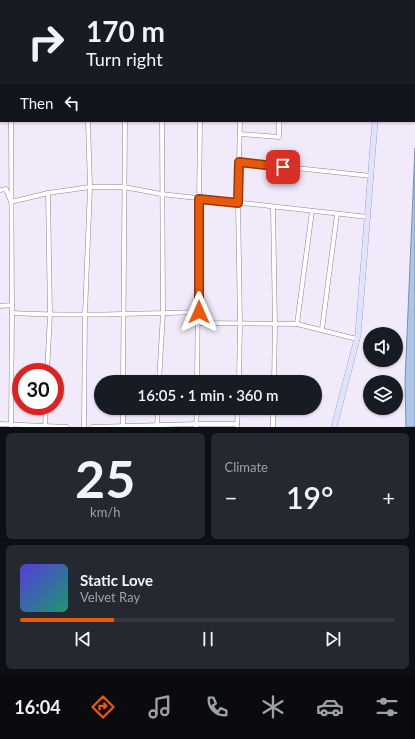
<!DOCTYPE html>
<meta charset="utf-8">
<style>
:root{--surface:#171b24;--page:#242831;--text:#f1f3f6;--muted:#9ea1a6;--line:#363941;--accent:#ea580c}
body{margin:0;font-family:Lato,sans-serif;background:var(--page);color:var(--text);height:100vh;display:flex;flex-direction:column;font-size:15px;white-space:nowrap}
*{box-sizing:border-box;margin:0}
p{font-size:13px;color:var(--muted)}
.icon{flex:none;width:22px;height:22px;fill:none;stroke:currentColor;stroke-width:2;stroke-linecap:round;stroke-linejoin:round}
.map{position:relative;height:427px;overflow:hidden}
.side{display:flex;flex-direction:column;gap:6px;padding:6px;background:#0d0f14;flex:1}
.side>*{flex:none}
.banner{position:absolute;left:0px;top:0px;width:415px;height:122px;box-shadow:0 1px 3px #0004;background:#171b24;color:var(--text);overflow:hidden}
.tools{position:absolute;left:363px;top:327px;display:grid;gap:8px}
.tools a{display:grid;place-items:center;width:40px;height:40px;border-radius:50%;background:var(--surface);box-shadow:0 1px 3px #0004;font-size:20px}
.speed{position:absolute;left:12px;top:363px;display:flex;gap:8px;font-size:20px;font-weight:700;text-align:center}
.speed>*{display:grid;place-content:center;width:52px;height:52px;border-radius:50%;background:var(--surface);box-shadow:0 1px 3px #0004;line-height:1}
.speed .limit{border:6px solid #d22;background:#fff;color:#111}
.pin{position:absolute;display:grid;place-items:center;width:34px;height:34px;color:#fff;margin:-17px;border-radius:8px;box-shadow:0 2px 6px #0006}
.me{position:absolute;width:44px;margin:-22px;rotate:0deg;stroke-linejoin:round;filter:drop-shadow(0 0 3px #0008)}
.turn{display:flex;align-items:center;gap:14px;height:84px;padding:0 20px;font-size:18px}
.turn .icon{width:52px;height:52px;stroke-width:2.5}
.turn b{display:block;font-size:28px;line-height:34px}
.then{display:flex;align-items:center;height:38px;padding:0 20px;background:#0003;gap:8px;font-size:15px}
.big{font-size:30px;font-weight:600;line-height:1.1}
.side .widget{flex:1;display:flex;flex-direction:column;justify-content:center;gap:6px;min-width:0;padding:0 14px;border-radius:6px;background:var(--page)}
.side .dial{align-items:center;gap:0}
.dial b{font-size:52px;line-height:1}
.song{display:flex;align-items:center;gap:12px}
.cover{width:48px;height:48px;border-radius:6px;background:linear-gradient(135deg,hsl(250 70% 55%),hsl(160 70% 35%))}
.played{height:4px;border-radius:2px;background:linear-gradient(90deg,var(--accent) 25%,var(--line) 25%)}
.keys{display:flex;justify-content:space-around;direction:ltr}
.heat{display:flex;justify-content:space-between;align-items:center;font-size:22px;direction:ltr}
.side .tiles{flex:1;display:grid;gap:6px;grid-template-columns:1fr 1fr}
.widget:last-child{grid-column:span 2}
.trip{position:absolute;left:94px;top:375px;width:228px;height:40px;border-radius:20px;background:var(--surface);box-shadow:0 1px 3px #0004;font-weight:600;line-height:40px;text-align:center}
.dock{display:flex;height:64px;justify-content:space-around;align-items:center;background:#090b0e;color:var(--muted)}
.dock .icon{width:28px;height:28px}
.dock .current{color:var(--accent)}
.dock b{font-size:18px;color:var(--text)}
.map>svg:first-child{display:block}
.water{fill:#abc6e7;stroke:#7c8ea7}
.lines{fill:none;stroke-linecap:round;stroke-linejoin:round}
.street-casing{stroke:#8d829b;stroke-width:5}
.secondary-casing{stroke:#8d829b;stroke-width:6}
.street{stroke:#fff;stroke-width:4}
.secondary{stroke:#e1e3fc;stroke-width:5.5}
.route-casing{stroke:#983908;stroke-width:10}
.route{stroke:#ea580c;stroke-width:7}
</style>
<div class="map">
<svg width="415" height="427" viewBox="0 0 415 427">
<rect width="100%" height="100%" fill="#f1eafb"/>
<polygon class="water" points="415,148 415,427 406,427 405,382"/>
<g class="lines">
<defs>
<g id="street">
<polyline points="11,0 11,1"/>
<polyline points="240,0 241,1"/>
<polyline points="88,1 88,0"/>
<polyline points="127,1 127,0"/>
<polyline points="162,1 162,0"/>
<polyline points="201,1 201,0"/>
<polyline points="280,1 280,0"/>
<polyline points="0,115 1,115"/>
<polyline points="240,134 279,137 279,121"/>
<polyline points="239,162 371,176"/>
<polyline points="0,190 6,189 11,202 48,193 90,187 124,187 161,194 368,217"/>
<polyline points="273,207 275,324 274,382"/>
<polyline points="0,306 12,305"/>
<path d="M12,313C74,316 136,314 199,312"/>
<polyline points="199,323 297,324 357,339"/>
<polyline points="297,324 312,211"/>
<polyline points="322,329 337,214"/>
<polyline points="47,372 50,315 48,193"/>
<polyline points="123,382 125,121"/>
<polyline points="159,382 163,313 162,121"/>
<polyline points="197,382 200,121"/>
<polyline points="239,382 240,324 238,203 240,121"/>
<polyline points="0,424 67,427"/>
<polyline points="237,426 238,408"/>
<polyline points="11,427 12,313 11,121"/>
<polyline points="45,427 46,406"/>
<polyline points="84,427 85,314 90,187 88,121"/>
<polyline points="92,427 197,424 237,424"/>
<polyline points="123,427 123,408"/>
<polyline points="157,427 158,408"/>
<polyline points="196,427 197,408"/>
<polyline points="273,427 273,408"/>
</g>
<g id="secondary">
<polyline points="378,0 378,1"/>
<polyline points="334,427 358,335 375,121"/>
</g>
</defs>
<use href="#street" class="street-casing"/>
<use href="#secondary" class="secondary-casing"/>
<use href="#street" class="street"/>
<use href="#secondary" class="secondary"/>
</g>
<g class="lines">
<defs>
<polyline id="route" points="199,312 199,199 238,203 239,162 283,167"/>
</defs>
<use href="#route" class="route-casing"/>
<use href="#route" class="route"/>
</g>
</svg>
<div class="tools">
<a><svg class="icon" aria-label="sound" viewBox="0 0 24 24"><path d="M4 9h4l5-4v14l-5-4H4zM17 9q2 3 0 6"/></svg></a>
<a><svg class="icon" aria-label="layers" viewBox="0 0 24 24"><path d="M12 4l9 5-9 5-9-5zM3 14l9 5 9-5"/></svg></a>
</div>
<div class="speed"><div class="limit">30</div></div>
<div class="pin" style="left:283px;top:167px;background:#d93025"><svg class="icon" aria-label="arrive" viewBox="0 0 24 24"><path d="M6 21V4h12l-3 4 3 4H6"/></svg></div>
<svg class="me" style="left:199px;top:312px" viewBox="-20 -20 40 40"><path d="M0-17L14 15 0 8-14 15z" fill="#ea580c" stroke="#fff" stroke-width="4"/></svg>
<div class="trip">16:05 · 1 min · 360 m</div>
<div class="banner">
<div class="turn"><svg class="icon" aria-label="right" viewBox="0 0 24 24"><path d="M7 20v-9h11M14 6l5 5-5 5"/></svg><div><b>170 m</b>Turn right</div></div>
<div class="then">Then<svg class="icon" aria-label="left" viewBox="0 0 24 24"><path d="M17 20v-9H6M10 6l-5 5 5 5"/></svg></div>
</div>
</div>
<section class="side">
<div class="tiles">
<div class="widget dial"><b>25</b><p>km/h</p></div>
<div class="widget"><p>Climate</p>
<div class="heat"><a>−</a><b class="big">19°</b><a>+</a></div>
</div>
<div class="widget">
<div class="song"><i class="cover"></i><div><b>Static Love</b><p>Velvet Ray</p></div></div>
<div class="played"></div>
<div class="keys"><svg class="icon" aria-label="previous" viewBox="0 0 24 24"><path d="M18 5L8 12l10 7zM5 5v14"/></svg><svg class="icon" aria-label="pause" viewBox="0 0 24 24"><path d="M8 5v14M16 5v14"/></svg><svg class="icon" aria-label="next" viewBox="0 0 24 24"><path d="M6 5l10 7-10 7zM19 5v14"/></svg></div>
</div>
</div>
</section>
<nav class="dock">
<b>16:04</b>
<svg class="icon current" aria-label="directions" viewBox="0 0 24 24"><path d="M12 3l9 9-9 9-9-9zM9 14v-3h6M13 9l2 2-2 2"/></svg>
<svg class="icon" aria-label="music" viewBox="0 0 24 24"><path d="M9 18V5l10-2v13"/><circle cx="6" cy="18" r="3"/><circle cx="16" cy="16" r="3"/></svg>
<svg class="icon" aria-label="phone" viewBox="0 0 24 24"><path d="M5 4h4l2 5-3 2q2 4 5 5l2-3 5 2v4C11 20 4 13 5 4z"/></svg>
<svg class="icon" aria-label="climate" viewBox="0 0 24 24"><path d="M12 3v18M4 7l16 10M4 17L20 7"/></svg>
<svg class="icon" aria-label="car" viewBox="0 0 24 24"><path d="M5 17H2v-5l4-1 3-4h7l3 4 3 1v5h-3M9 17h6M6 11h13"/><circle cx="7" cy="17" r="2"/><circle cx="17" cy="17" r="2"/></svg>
<svg class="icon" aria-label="filters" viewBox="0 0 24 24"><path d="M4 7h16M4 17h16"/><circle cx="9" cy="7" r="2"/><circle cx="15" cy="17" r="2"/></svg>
</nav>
